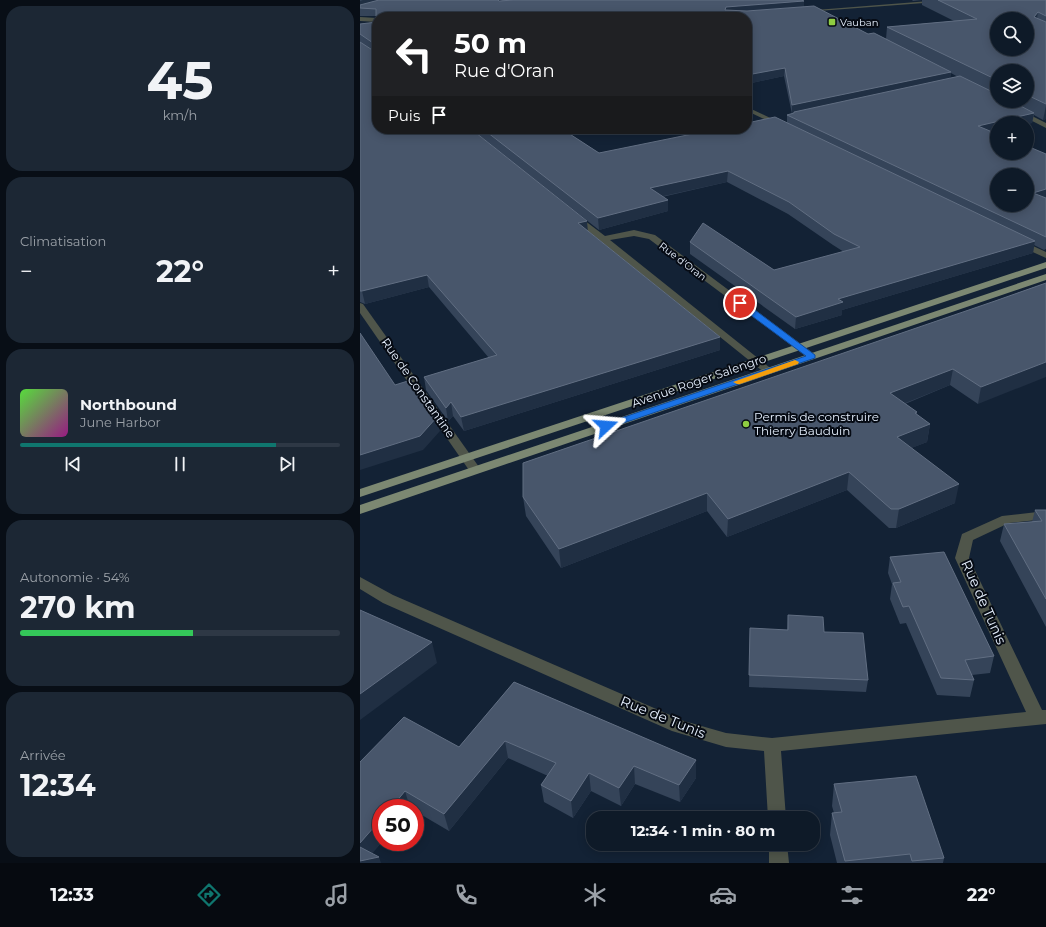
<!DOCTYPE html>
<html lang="fr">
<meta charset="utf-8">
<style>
:root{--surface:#0e1a28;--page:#1c2734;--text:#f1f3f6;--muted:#9ba1a8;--line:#2e3845;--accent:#0f766e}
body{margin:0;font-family:Montserrat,sans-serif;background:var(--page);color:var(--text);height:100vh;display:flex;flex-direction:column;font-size:15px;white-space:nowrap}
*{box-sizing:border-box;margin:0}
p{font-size:13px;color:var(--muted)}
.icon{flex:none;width:22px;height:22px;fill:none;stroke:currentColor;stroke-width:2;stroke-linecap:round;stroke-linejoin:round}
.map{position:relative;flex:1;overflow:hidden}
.details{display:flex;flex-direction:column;gap:6px;padding:6px;background:#080e16;width:360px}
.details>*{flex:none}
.banner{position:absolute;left:12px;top:12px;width:380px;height:122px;border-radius:16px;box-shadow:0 2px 10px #0003,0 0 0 1px var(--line);background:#202124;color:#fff;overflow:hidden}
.fabs{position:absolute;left:630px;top:12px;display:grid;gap:8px}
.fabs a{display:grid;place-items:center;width:44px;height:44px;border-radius:50%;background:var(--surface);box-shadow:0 2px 10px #0003,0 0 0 1px var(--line);font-size:20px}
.speed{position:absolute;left:12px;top:799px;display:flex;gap:8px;font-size:20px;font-weight:700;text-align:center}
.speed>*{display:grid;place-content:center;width:52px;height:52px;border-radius:50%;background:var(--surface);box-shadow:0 2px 10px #0003,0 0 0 1px var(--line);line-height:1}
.speed .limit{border:6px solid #d22;background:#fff;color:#111}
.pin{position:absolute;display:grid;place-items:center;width:34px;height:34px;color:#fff;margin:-17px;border:2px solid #fff;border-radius:50%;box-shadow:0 1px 4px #0007}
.me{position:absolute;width:44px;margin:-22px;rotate:71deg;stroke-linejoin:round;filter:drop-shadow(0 0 3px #0008)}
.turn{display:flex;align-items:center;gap:14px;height:84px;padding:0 16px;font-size:18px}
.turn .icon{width:52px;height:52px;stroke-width:2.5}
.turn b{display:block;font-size:28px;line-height:34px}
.then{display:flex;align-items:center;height:38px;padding:0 16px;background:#0003;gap:8px;font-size:15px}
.big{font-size:30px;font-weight:700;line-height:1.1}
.details .widget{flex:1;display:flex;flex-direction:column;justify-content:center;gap:6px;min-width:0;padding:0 14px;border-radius:16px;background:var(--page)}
.details .dial{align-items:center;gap:0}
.dial b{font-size:52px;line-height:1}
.song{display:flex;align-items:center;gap:12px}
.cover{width:48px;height:48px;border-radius:6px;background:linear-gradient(135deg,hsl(110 70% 55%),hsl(310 70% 35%))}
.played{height:4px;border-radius:2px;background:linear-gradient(90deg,var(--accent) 80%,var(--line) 80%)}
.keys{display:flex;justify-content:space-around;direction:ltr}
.heat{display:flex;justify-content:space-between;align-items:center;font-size:22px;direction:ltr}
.charge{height:6px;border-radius:3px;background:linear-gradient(90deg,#34c759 54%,var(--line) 0)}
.trip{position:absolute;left:226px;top:811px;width:234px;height:40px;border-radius:16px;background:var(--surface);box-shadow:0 2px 10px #0003,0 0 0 1px var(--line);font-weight:700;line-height:40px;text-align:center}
.tabs{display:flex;height:64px;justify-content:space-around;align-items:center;background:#060a10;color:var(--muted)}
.tabs .icon{width:28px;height:28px}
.tabs .current{color:var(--accent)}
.tabs b{font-size:18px;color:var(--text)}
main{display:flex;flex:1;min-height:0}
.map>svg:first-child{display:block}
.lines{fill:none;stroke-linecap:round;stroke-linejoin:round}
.minor{fill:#4f554a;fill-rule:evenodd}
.major{fill:#7c8872;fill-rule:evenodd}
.wall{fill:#354459;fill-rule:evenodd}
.shaded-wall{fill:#202f43}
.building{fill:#48566b;stroke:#616e82;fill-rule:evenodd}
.route{fill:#1a73e8;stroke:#114b97}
.slow{fill:#f59e0b}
.poi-dot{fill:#8fcd41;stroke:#060b14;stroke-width:1.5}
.labels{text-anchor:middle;stroke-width:4;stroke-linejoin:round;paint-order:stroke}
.far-poi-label{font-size:10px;fill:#e5effd;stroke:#060b14;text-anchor:start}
.far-street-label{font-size:10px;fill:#e5effd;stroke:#060b14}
.street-label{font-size:12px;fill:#e5effd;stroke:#060b14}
.poi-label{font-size:12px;fill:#e5effd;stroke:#060b14;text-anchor:start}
.near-street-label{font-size:14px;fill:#e5effd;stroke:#060b14}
</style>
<main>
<section class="details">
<div class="widget dial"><b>45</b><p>km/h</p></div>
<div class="widget"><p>Climatisation</p>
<div class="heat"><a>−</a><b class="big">22°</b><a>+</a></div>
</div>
<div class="widget">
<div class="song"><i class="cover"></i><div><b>Northbound</b><p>June Harbor</p></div></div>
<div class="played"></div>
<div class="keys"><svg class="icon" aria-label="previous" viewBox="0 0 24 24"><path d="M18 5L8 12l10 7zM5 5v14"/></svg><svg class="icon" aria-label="pause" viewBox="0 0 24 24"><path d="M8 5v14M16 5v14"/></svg><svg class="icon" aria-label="next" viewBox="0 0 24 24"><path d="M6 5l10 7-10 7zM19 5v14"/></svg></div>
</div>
<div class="widget"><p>Autonomie · 54%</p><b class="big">270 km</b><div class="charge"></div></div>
<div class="widget"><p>Arrivée</p><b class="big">12:34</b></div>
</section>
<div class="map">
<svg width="686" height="863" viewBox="0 0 686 863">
<rect width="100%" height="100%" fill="#132235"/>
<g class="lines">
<g class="minor">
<polygon points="582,0 604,0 445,12 443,11"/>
<polygon points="0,17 17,18 17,22 0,21"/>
<polygon points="637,99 637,101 642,101 686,123 686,128 635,102 634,101"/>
<polygon points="387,107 425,125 426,126 421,127 387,111"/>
<polygon points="216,214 245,236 274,230 295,235 457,356 452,359 448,358 289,239 274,236 250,240 414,371 409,374 405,373 213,219 213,215"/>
<polygon points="658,239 686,252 686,258 655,244 654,242"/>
<polygon points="0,303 3,304 119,467 121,470 119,473 111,473 0,313"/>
<polygon points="686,511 686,519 649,523 613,540 609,558 682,710 686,710 686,724 421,751 426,818 408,818 404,751 366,747 312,731 23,603 0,589 0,577 33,595 324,721 366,733 412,738 666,712 595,558 602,534 642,516"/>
<polygon points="409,844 427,844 429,863 409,863"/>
</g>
<g class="major">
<polygon points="686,262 686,268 0,497 0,489"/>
<polygon points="686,274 686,280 0,514 0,505"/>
</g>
</g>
<g class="wall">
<path d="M0,0L139,1H142L141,0H441L444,1V7L508,34L526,39L527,27L594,21L562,5V0L553,1L552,0H686V119L683,120L674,115L672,123L667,124V123L633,133L686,154V249L684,250L674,245L673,253L482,310V315L435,329L330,254V242L414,270L484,252L473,245L428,214L367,182L302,197L308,200V211L239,230L111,129H202L239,153L427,123V115L432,114L424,76L387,84V17H17V19L16,16H0ZM637,71H667V101H637ZM591,73L598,77L590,78Z"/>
<polygon points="17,22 17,129 228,231 360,350 104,431 93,416 88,421 66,390 64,377 129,358 69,287 5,304 0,302 0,24"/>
<polygon points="686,283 618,404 590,385 545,404 557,412 557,415 570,424 567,442 551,448 595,503 536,528 529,528 487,490 367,537 347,511 201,568 166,516 163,497 635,301"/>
<polygon points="675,510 686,510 686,627 640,541 644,524 672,522"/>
<polygon points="530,557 634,656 630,673 612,675 614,680 610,697 577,695 546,623 540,624 530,599 532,584 528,573"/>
<polygon points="428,615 464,632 508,680 506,692 389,687 390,628 427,630"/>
<polygon points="154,682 336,760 336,778 320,802 275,784 261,806 231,791 213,818 184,802 181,785 188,776 148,758 89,831 55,811 55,808 21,808 21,842 22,842 12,853 0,863 0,762 99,747"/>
<polygon points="474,784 584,858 583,863 477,863 470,835 472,813 474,813 472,806"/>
</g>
<g class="shaded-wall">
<polygon points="3,0 33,0 0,8 0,1"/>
<polygon points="444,1 444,9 366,14 365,10 366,7"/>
<polygon points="678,12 676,25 674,17"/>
<polygon points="425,68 424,76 387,84 387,75"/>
<polygon points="591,72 590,80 434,112 434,114 432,115 432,105"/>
<polygon points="686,106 686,119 683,120"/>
<polygon points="674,113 672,123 667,124 667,123 637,123 637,132 616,137 618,126"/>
<polygon points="368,171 367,182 290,199 290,188"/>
<polygon points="686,189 686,200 673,193"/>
<polygon points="308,200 308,211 239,230 238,218"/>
<polygon points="227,221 228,233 218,223"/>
<polygon points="675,241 673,253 482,310 482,315 435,329 436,317 478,299"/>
<polygon points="67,275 69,287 5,304 2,291"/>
<polygon points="360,337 360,350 104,431 101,417"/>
<polygon points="686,362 686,377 618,404 621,387"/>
<polygon points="593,369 590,385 528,410 530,393"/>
<polygon points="91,402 93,416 88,421 86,408"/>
<polygon points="77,417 80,431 63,450 0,470 0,455"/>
<polygon points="570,424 567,442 534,455 537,437"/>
<polygon points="489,472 487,490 367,537 368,519"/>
<polygon points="599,484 595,503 536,528 539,509"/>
<polygon points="347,493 347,511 201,568 199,549"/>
<polygon points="72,642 77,663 0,720 0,694"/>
<polygon points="145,741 148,758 89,831 84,814"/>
<polygon points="336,760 336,778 320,802 319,785"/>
<polygon points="274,766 275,784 261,806 259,788"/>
<polygon points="229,773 231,791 213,818 211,801"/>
<polygon points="45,791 50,808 31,808"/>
<polygon points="21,819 21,842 22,842 6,860 19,857 21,863 0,863 0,843"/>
</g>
<g class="building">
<polygon points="19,0 138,0 139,1 154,0 441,0 444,1 366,7 365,10 387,11 454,6 508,34 514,33 591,72 432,105 425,68 387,75 387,17 23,17 16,16 16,9 0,8 0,5"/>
<path d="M578,0H686V16L678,12L674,17L686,22V104L667,95V71H637V80L527,27L617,19ZM637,19H667V49H637Z"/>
<polygon points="17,22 17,129 111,129 227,221 218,223 360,337 101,417 91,402 86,408 64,377 137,355 67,275 2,291 0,291 0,42 17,53 16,45 0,34 0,24"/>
<path d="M600,76L637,94V101H651L674,113L618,126L637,134V153H667V146L686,154V189L673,193L686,198V237L427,115L434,113V112ZM637,175H667V205H637Z"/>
<polygon points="415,117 675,241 478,299 483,302 436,317 330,242 343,223 414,270 500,247 474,234 429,202 368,171 290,188 308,200 238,218 123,129 202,129 239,153 357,129 387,129 387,123"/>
<polygon points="686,283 686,362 621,387 593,369 530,393 557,412 555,413 570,424 537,437 599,484 539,509 531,509 489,472 368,519 347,493 199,549 163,497 163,463 635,301"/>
<polygon points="0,333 35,385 51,380 77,417 60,436 0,455"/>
<polygon points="675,510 686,510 686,599 644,524 682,521"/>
<polygon points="584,552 634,656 605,660 614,680 581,678 549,606 543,607 533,583 541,582 530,557"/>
<polygon points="0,610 72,642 0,694"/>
<polygon points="428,615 463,617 464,632 503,633 508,680 389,675 390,628 428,630"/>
<polygon points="154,682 336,760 319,785 274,766 259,788 229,773 211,801 181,785 196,763 145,741 84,814 45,791 31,808 21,808 21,819 0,843 0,762 44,717 99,747"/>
<polygon points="556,776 584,858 552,861 550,854 485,861 472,813 482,812 474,784"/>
<polygon points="0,847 19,857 0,861"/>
</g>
<polygon class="route" points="377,301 383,301 455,355 455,358 249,428 243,428 243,424 446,356 377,305"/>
<polygon class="slow" points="435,360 439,362 438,364 380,384 377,384 373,382"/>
<g class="poi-dot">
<rect x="468" y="18" width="8" height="8" rx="2"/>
<circle cx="386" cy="424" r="4"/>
</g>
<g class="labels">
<g class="far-poi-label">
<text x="480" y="26">Vauban</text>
</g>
<g class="far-street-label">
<text transform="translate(323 261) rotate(37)" y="4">Rue d'Oran</text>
</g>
<g class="street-label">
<text transform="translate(339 381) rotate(-19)" y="4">Avenue Roger Salengro</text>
<text transform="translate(58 388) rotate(55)" y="4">Rue de Constantine</text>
</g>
<g class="poi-label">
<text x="394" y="421">Permis de construire<tspan x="394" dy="14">Thierry Bauduin</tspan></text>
</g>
<g class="near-street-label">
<text transform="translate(624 602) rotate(66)" y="5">Rue de Tunis</text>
<text transform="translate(303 717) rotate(22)" y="5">Rue de Tunis</text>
</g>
</g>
</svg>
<div class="fabs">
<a><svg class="icon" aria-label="search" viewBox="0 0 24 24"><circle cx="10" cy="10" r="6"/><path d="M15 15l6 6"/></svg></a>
<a><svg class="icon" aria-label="layers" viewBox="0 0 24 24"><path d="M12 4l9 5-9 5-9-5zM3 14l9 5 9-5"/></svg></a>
<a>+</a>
<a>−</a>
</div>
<div class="speed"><div class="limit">50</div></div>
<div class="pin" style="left:380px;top:303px;background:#d93025"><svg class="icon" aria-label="arrive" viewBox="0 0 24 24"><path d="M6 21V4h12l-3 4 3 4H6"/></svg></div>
<svg class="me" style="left:246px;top:426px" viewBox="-20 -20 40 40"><path d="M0-17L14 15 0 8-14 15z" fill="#1a73e8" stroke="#fff" stroke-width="4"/></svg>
<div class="trip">12:34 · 1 min · 80 m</div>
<div class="banner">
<div class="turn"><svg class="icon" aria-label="left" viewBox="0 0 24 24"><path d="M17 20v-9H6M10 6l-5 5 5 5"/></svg><div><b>50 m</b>Rue d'Oran</div></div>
<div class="then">Puis<svg class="icon" aria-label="arrive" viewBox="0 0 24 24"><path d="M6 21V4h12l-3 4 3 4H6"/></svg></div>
</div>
</div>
</main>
<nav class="tabs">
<b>12:33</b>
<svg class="icon current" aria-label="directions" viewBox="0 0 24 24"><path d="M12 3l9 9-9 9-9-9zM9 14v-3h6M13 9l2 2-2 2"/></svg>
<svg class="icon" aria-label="music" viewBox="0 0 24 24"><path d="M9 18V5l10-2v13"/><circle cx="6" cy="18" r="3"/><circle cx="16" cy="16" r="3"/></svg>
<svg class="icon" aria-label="phone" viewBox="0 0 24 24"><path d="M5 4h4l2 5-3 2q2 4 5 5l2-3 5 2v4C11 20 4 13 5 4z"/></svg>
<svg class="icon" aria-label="climate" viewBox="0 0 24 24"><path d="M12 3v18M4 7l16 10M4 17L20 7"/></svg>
<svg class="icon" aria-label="car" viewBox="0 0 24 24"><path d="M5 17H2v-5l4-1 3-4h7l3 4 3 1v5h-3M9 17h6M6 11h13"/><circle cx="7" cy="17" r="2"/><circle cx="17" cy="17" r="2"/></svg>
<svg class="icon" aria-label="filters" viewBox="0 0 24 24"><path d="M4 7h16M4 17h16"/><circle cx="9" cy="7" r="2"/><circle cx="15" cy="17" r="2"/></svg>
<b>22°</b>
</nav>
